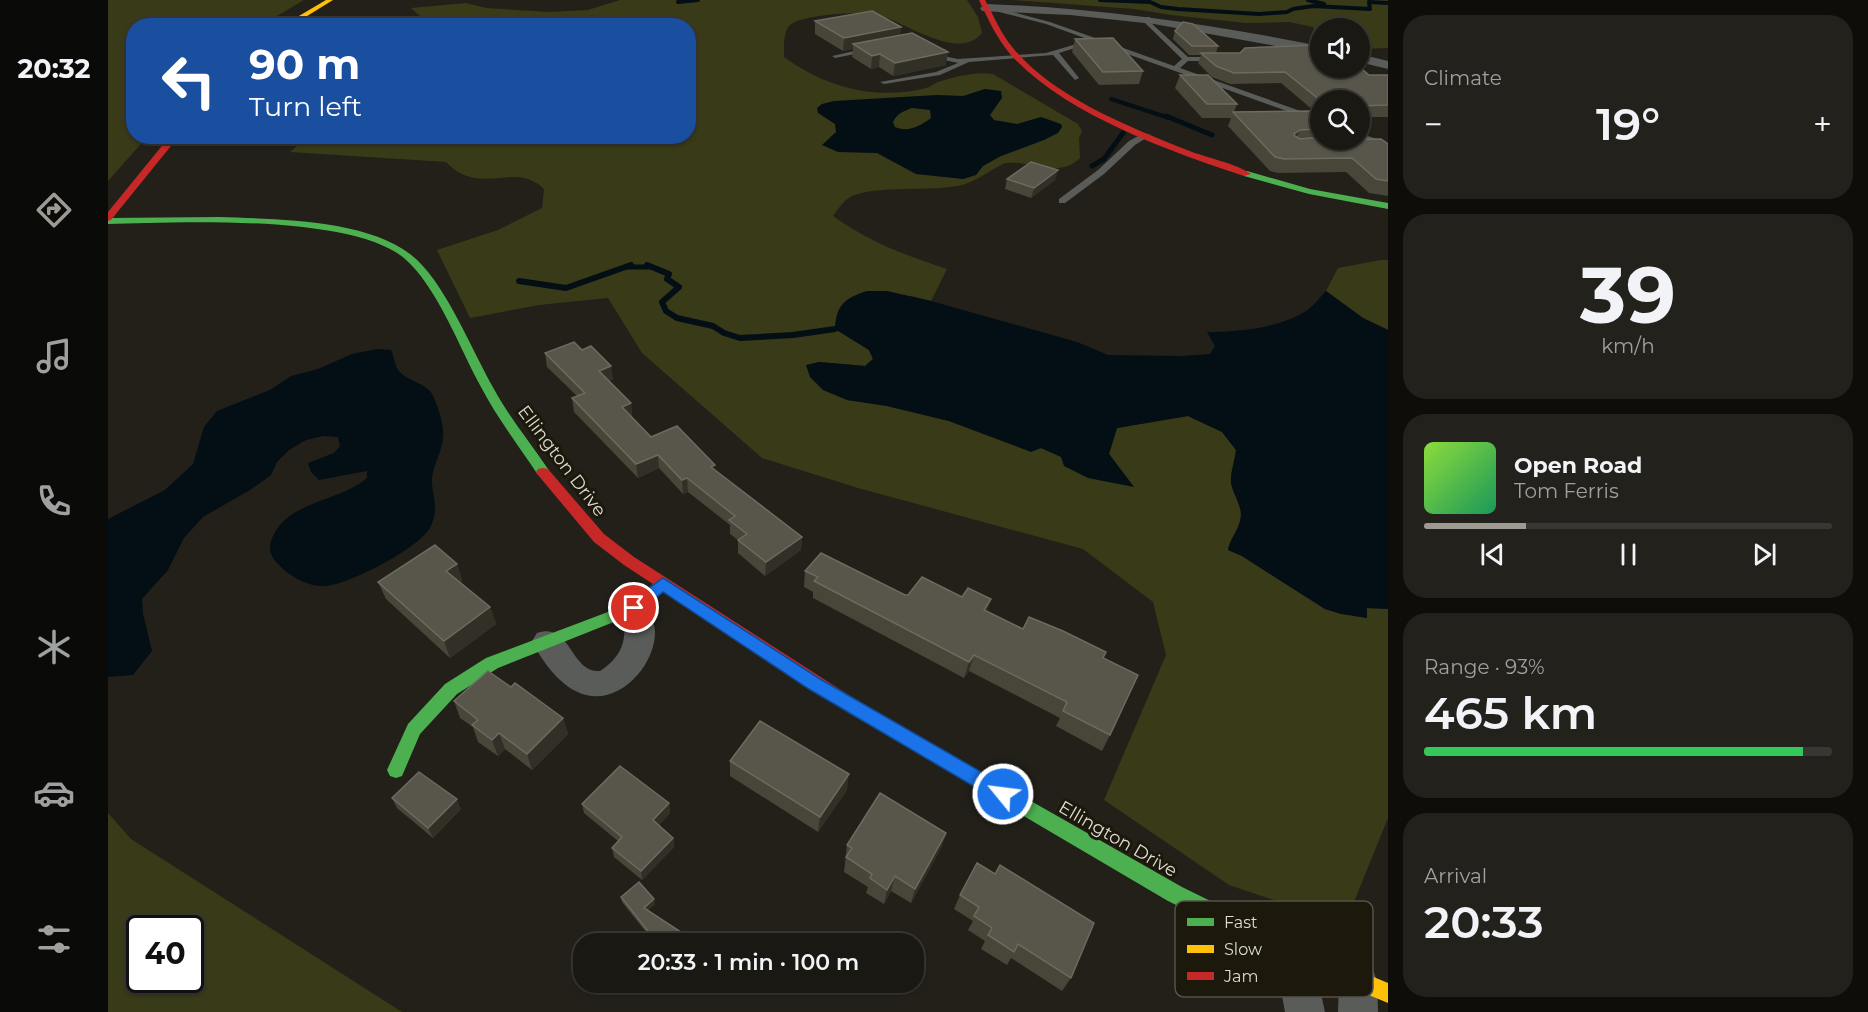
<!DOCTYPE html>
<meta charset="utf-8">
<style>
:root{--surface:#1a1813;--page:#23211c;--text:#f1f3f6;--muted:#9fa0a0;--line:#383733;--accent:#9c9a91}
body{margin:0;font-family:Montserrat,sans-serif;background:var(--page);color:var(--text);height:100vh;display:flex;flex-direction:column;font-size:22px;white-space:nowrap}
*{box-sizing:border-box;margin:0}
p{font-size:20px;color:var(--muted)}
.icon{flex:none;width:33px;height:33px;fill:none;stroke:currentColor;stroke-width:2;stroke-linecap:round;stroke-linejoin:round}
.map{position:relative;flex:1;overflow:hidden}
.details{display:flex;flex-direction:column;gap:15px;padding:15px;background:#0e0d0a;width:480px}
.details>*{flex:none}
.banner{position:absolute;left:18px;top:18px;width:570px;height:126px;border-radius:24px;box-shadow:0 2px 4px #0004,0 0 0 2px var(--line);background:#1a4fa0;color:#fff;overflow:hidden}
.fabs{position:absolute;left:1202px;top:18px;display:grid;gap:12px}
.fabs a{display:grid;place-items:center;width:60px;height:60px;border-radius:50%;background:var(--surface);box-shadow:0 2px 4px #0004,0 0 0 2px var(--line);font-size:30px}
.speed{position:absolute;left:18px;top:915px;display:flex;gap:12px;font-size:30px;font-weight:700;text-align:center}
.speed>*{display:grid;place-content:center;width:78px;height:78px;border-radius:50%;background:var(--surface);box-shadow:0 2px 4px #0004,0 0 0 2px var(--line);line-height:1}
.speed .limit{border:3px solid #111;border-radius:9px;background:#fff;color:#111}
.pin{position:absolute;display:grid;place-items:center;width:51px;height:51px;color:#fff;margin:-26px;border:3px solid #fff;border-radius:50%;box-shadow:0 2px 6px #0007}
.me{position:absolute;width:66px;margin:-33px;rotate:299deg;stroke-linejoin:round;filter:drop-shadow(0 0 4px #0008)}
.turn{display:flex;align-items:center;gap:21px;height:126px;padding:0 24px;font-size:27px}
.turn .icon{width:78px;height:78px;stroke-width:2.5}
.turn b{display:block;font-size:42px;line-height:51px}
.big{font-size:45px;font-weight:600;line-height:1.1}
.details .card{flex:1;display:flex;flex-direction:column;justify-content:center;gap:9px;min-width:0;padding:0 21px;border-radius:24px;background:var(--page)}
.details .dial{align-items:center;gap:0}
.dial b{font-size:78px;line-height:1}
.song{display:flex;align-items:center;gap:18px}
.cover{width:72px;height:72px;border-radius:9px;background:linear-gradient(135deg,hsl(90 70% 55%),hsl(150 70% 35%))}
.played{height:6px;border-radius:3px;background:linear-gradient(90deg,var(--accent) 25%,var(--line) 25%)}
.keys{display:flex;justify-content:space-around;direction:ltr}
.heat{display:flex;justify-content:space-between;align-items:center;font-size:33px;direction:ltr}
.charge{height:9px;border-radius:4px;background:linear-gradient(90deg,#34c759 93%,var(--line) 0)}
.trip{position:absolute;left:465px;top:933px;width:351px;height:60px;border-radius:24px;background:var(--surface);box-shadow:0 2px 4px #0004,0 0 0 2px var(--line);font-weight:600;line-height:60px;text-align:center}
main{display:flex;flex:1;min-height:0}
.dock{display:flex;flex-direction:column;width:108px;justify-content:space-around;align-items:center;background:#0a0a08;color:var(--muted)}
.dock .icon{width:42px;height:42px}
.dock .current{color:var(--accent)}
.dock b{font-size:27px;color:var(--text)}
.map>svg:first-child{display:block}
.green{fill:#383a18;fill-rule:evenodd}
.water{fill:#030e15;fill-rule:evenodd}
.lines{fill:none;stroke-linecap:round;stroke-linejoin:round}
.stream-far2{stroke:#030e15;stroke-width:4}
.stream-far1{stroke:#030e15;stroke-width:5}
.stream{stroke:#030e15;stroke-width:6}
.lane{fill:#5a5c59;fill-rule:evenodd}
.street{fill:#5a5c59;fill-rule:evenodd}
.fast{fill:#4caf50;fill-rule:evenodd}
.slow{fill:#ffc107;fill-rule:evenodd}
.jam{fill:#c62828;fill-rule:evenodd}
.wall{fill:#484539}
.shaded-wall{fill:#323026}
.building{fill:#58554a;stroke:#6d6a5f;stroke-width:1.5}
.route{fill:#1a73e8;stroke:#114b97;stroke-width:1.5}
.labels{text-anchor:middle;stroke-width:6;stroke-linejoin:round;paint-order:stroke}
.street-label{font-size:18px;fill:#dddbd2;stroke:#1c180c}
.key{fill:#1c180c;stroke:#565247;stroke-width:1.5}
.key-label{font-size:16px;fill:#dddbd2}
</style>
<main>
<nav class="dock">
<b>20:32</b>
<svg class="icon current" aria-label="directions" viewBox="0 0 24 24"><path d="M12 3l9 9-9 9-9-9zM9 14v-3h6M13 9l2 2-2 2"/></svg>
<svg class="icon" aria-label="music" viewBox="0 0 24 24"><path d="M9 18V5l10-2v13"/><circle cx="6" cy="18" r="3"/><circle cx="16" cy="16" r="3"/></svg>
<svg class="icon" aria-label="phone" viewBox="0 0 24 24"><path d="M5 4h4l2 5-3 2q2 4 5 5l2-3 5 2v4C11 20 4 13 5 4z"/></svg>
<svg class="icon" aria-label="climate" viewBox="0 0 24 24"><path d="M12 3v18M4 7l16 10M4 17L20 7"/></svg>
<svg class="icon" aria-label="car" viewBox="0 0 24 24"><path d="M5 17H2v-5l4-1 3-4h7l3 4 3 1v5h-3M9 17h6M6 11h13"/><circle cx="7" cy="17" r="2"/><circle cx="17" cy="17" r="2"/></svg>
<svg class="icon" aria-label="filters" viewBox="0 0 24 24"><path d="M4 7h16M4 17h16"/><circle cx="9" cy="7" r="2"/><circle cx="15" cy="17" r="2"/></svg>
</nav>
<div class="map">
<svg width="1280" height="1012" viewBox="0 0 1280 1012">
<rect width="100%" height="100%" fill="#222019"/>
<g class="green">
<polygon points="0,0 196,0 154,25 26,26 26,136 39,137 0,181"/>
<path d="M512,0H859L870,17L874,33C850,63 795,20 767,14C753,11 690,15 681,26C675,33 676,48 676,57C717,87 768,101 818,88C822,87 825,84 830,82C845,77 869,71 885,74L970,124L974,131L971,138L972,158C951,179 924,160 898,163C891,164 868,182 854,185C824,192 769,185 744,196C736,200 730,209 725,216C763,243 795,254 839,269L823,301L803,296L727,329L761,350L765,359L757,366L711,362L698,366L739,400L779,406L841,421L923,451L933,448L1025,486L1001,454L1009,428L1080,416L1114,432L1128,450C1127,460 1123,473 1123,483C1125,494 1133,504 1133,515C1132,530 1122,536 1120,550L1134,556L1217,609L1258,618L1259,608L1280,609V818L1237,924L1121,885L996,800L1058,655L1045,602L975,549L750,488L654,458L534,353L500,298L431,305L362,318L329,250L390,230L434,208L436,189C406,160 372,198 338,162L182,152L201,136H580V26L501,25L507,21L496,17L448,21L312,16L303,8L358,3L378,8L441,12L480,10Z"/>
<polygon points="906,0 1280,0 1280,48 1251,49 1251,28 1212,28 1212,43 1209,42 1205,27 1181,22 1138,23 1063,15 1026,9"/>
<polygon points="1273,260 1280,260 1280,330 1255,318 1218,291 1230,268"/>
<path d="M0,813L23,839L294,1012H0ZM82,928V980H32V928Z"/>
</g>
<g class="water">
<path d="M877,89L893,91L894,98L882,115L886,120L909,124L933,117L953,124L954,127L950,133L936,140L893,156L875,166L868,175L855,179L808,174L769,153L730,152L714,145L728,132L727,124L710,113L709,108L714,104L726,101L829,95L855,96ZM804,108L822,110L823,118C812,126 800,133 787,127L785,122C789,113 796,111 804,108Z"/>
<path d="M759,291H779L823,301L969,342L1000,355L1074,356L1102,354L1107,346L1099,332C1131,332 1174,328 1201,309C1207,304 1212,297 1218,291L1255,318L1280,330V609L1259,608V618L1233,614L1217,609L1134,556L1120,550C1123,536 1132,530 1133,515C1133,504 1125,494 1123,483C1122,473 1127,460 1128,450L1114,432L1080,416L1009,428L1001,454L1026,487L980,478L956,466L953,457L933,448L923,452L841,421L779,406L739,400L715,390L702,377L698,365L711,362L757,366L765,359L761,350L727,329C728,306 736,298 759,291Z"/>
<path d="M269,349L283,350C286,356 287,367 291,371C299,381 318,383 324,394C329,404 337,426 335,438C334,451 326,464 324,477C323,496 332,505 323,526C314,547 243,583 219,586C203,588 182,577 171,565C164,558 160,551 163,541C177,500 231,503 259,478V471L211,480L203,472L200,463L226,453L232,446L230,437L215,436L198,440L181,450L169,462L163,475L142,490L95,517L76,538L60,570L34,599L35,614L44,651L25,675L0,677V519L57,490L85,464L96,427L109,411L162,390L183,376L210,369L244,354Z"/>
</g>
<g class="lines">
<g class="stream-far2">
<polyline points="992,0 1042,2 1053,7 1070,9 1151,14 1179,12 1185,9 1205,6 1262,9 1261,2 1280,3"/>
<polyline points="1200,0 1216,4"/>
<polyline points="570,2 590,0"/>
<polyline points="1003,99 1061,118"/>
</g>
<g class="stream-far1">
<polyline points="1058,116 1104,135"/>
<polyline points="984,166 996,159 1015,133"/>
<polyline points="519,267 542,267"/>
</g>
<g class="stream">
<polyline points="539,265 561,274 559,279 571,287 554,302 558,311 569,318 605,326 616,333 632,338 685,335 727,329"/>
<polyline points="411,281 458,288 523,265"/>
</g>
<g class="lane">
<polygon points="885,7 942,22 1066,66 1074,59 1037,23 1038,17 1042,17 1042,22 1080,57 1108,57 1111,59 1108,61 1080,61 1072,68 1212,118 1212,123 986,42 951,53 971,78 967,80 945,55 861,62 832,75 776,84 772,82 828,72 850,63 836,60 822,53 824,50 840,57 850,59 938,53 982,40 938,24 883,10"/>
<polygon points="760,48 762,51 727,58 724,56"/>
<polygon points="1036,133 1043,135 1027,145 996,174 957,203 951,203 951,199 990,170 1021,141"/>
<polygon points="1251,133 1280,143 1280,148 1251,138"/>
</g>
<g class="street">
<path d="M878,4C991,8 1101,24 1212,46V54L1046,24L962,15L874,11L872,8Z"/>
<polygon points="1251,54 1280,61 1280,69 1251,62"/>
<path d="M526,597L536,600C541,610 546,620 547,631C548,664 513,704 478,695C454,689 435,663 424,641L429,633C463,621 462,673 492,671C517,655 521,634 512,608L516,600Z"/>
<polygon points="1185,934 1198,940 1204,953 1217,1012 1177,1012 1166,953 1172,940"/>
<polygon points="1250,962 1264,967 1269,981 1270,1012 1230,1012 1231,981 1236,967"/>
</g>
<g class="fast">
<polygon points="1139,171 1202,189 1280,203 1280,209 1201,194 1136,176 1135,174"/>
<path d="M111,217C166,219 257,219 302,254C336,279 364,351 386,389C401,417 422,442 440,469L442,472L440,475H430C411,446 389,418 373,387C352,349 329,286 296,258C242,214 70,222 0,224V218Z"/>
<polygon points="555,578 560,580 562,584 560,588 531,612 390,668 349,694 312,734 294,776 288,778 282,776 279,770 300,724 337,684 378,658 521,604 550,580"/>
<polygon points="747,701 1074,887 1208,953 1211,960 1208,967 1201,970 1194,967 1060,901 741,713 739,708 741,703"/>
</g>
<g class="slow">
<polygon points="218,0 225,0 183,26 174,26"/>
<polygon points="1201,950 1280,983 1280,1003 1194,967 1191,960 1194,953"/>
</g>
<g class="jam">
<path d="M871,0H877C886,16 893,34 905,48C945,97 1021,127 1079,150C1096,157 1130,164 1143,174L1136,176C1061,151 958,115 903,55C889,39 880,19 871,0Z"/>
<polygon points="62,136 71,136 3,220 0,221 0,212"/>
<polygon points="435,468 440,469 496,534 526,557 753,703 755,708 753,713 747,715 741,713 516,565 486,542 430,475 428,472 430,469"/>
</g>
</g>
<g class="wall">
<polygon points="707,21 793,27 792,35 838,65 785,76 771,67 763,69 744,57 745,49 735,51 707,34"/>
<polygon points="1067,31 1110,46 1108,53 1240,70 1261,75 1280,75 1280,117 1251,117 1251,100 1212,100 1212,116 1173,83 1122,84 1104,77 1090,63 1093,55 1081,55 1065,39"/>
<polygon points="967,39 1035,71 1031,84 991,85 964,52"/>
<polygon points="1072,75 1129,104 1126,112 1212,118 1212,140 1280,144 1280,196 1261,193 1238,172 1170,173 1162,171 1120,126 1123,118 1094,118 1067,88"/>
<polygon points="899,179 947,180 923,198 897,189"/>
<polygon points="474,350 505,379 501,381 523,403 524,417 543,437 607,470 694,537 693,550 657,576 630,553 630,540 622,534 622,525 580,492 575,494 551,468 530,478 466,412 464,398 469,396 439,367 437,353"/>
<polygon points="349,564 354,581 352,582 382,607 388,624 342,658 278,599 270,582"/>
<polygon points="697,571 797,595 880,611 915,629 995,658 1002,735 994,751 948,726 952,718 861,671 856,678 705,598 705,592 696,587"/>
<polygon points="403,687 455,718 460,734 424,770 397,749 390,756 370,742 365,727 352,718 346,701"/>
<polygon points="622,761 739,790 710,832 622,776"/>
<polygon points="284,798 353,809 325,838 289,808"/>
<polygon points="561,803 562,813 551,825 565,838 566,847 534,880 506,857 504,848 510,841 476,813 474,804"/>
<polygon points="838,833 833,848 803,903 783,891 776,904 758,893 760,887 736,872 739,845"/>
<polygon points="887,874 963,978 954,991 903,958 899,965 873,949 877,941 860,930 865,921 846,909 852,895"/>
<polygon points="513,897 547,904 540,910 582,943 546,942 514,902"/>
</g>
<g class="shaded-wall">
<polygon points="793,27 792,40 745,44 745,49 735,51 736,38"/>
<polygon points="840,52 838,65 785,76 787,63"/>
<polygon points="772,54 771,67 763,69 764,56"/>
<polygon points="1192,130 1186,144 1186,134"/>
<polygon points="950,170 947,180 923,198 926,188"/>
<polygon points="503,366 505,379 493,385 491,371"/>
<polygon points="523,403 524,417 516,421 514,407"/>
<polygon points="550,455 551,468 530,478 528,464"/>
<polygon points="579,478 580,492 575,494 574,480"/>
<polygon points="694,537 693,550 657,576 658,562"/>
<polygon points="349,564 354,581 344,588 338,571"/>
<polygon points="883,599 878,616 876,610"/>
<polygon points="382,607 388,624 342,658 336,641"/>
<polygon points="866,655 861,671 856,678 861,662"/>
<polygon points="455,718 460,734 424,770 419,754"/>
<polygon points="391,733 397,749 390,756 384,740"/>
<polygon points="741,774 739,790 710,832 712,817"/>
<polygon points="349,799 353,809 325,838 320,828"/>
<polygon points="561,803 562,813 547,830 545,820"/>
<polygon points="838,833 833,848 803,903 807,889"/>
<polygon points="565,838 566,847 534,880 533,871"/>
<polygon points="787,876 783,891 776,904 779,890"/>
<polygon points="546,899 547,904 537,913 536,908"/>
</g>
<g class="building">
<polygon points="764,11 793,27 736,38 707,21"/>
<polygon points="1075,22 1085,24 1110,46 1084,46 1067,31"/>
<polygon points="804,33 840,52 787,63 772,54 764,56 745,44"/>
<polygon points="1005,38 1035,71 995,72 967,39"/>
<polygon points="1205,45 1212,50 1212,68 1236,68 1240,70 1255,70 1261,75 1280,75 1280,105 1251,106 1251,100 1212,100 1177,72 1126,73 1108,66 1093,53 1132,53 1137,48"/>
<polygon points="1072,75 1100,75 1129,104 1099,104"/>
<polygon points="1204,111 1212,118 1212,129 1192,130 1186,134 1187,136 1192,139 1212,137 1212,140 1273,139 1280,144 1280,181 1268,179 1244,158 1176,159 1167,157 1125,112"/>
<polygon points="923,162 950,170 926,188 899,179"/>
<polygon points="466,342 474,350 483,346 503,366 491,371 523,403 514,407 543,437 569,426 607,465 603,467 694,537 658,562 630,540 639,534 621,520 627,516 579,478 574,480 550,455 528,464 464,398 477,393 437,353"/>
<polygon points="327,545 349,564 338,571 382,607 336,641 270,582"/>
<polygon points="713,553 797,595 800,595 814,577 854,597 860,588 883,599 876,610 915,629 921,617 955,631 998,652 995,658 1030,675 1002,735 955,711 959,702 866,655 861,662 706,581 710,577 697,571"/>
<polygon points="380,671 403,687 407,683 455,718 419,754 391,733 384,740 364,725 370,720 346,701"/>
<polygon points="652,721 741,774 712,817 622,761"/>
<polygon points="512,766 561,803 545,820 565,838 533,871 504,848 514,837 474,804"/>
<polygon points="311,772 349,799 320,828 284,798"/>
<polygon points="772,793 838,833 807,889 787,876 779,890 762,878 764,874 738,857 744,848 739,845"/>
<polygon points="869,863 887,874 892,865 986,923 963,978 910,944 906,952 880,935 884,928 866,916 871,907 852,895"/>
<polygon points="531,882 546,899 536,908 582,938 578,944 545,944 547,940 513,897"/>
</g>
<polygon class="route" points="555,578 712,679 901,788 904,794 901,800 895,802 889,800 701,689 555,592 531,612 521,612 518,608 521,603"/>
<g class="labels">
<g class="street-label">
<text transform="translate(454 461) rotate(53)" y="6">Ellington Drive</text>
<text transform="translate(1010 839) rotate(30)" y="6">Ellington Drive</text>
</g>
</g>
<rect x="1067" y="901" width="198" height="96" rx="9" class="key"/>
<rect x="1079" y="918" width="27" height="8" fill="#4caf50"/>
<rect x="1079" y="945" width="27" height="8" fill="#ffc107"/>
<rect x="1079" y="972" width="27" height="8" fill="#c62828"/>
<g class="key-label">
<text x="1116" y="928">Fast</text>
<text x="1116" y="955">Slow</text>
<text x="1116" y="982">Jam</text>
</g>
</svg>
<div class="fabs">
<a><svg class="icon" aria-label="sound" viewBox="0 0 24 24"><path d="M4 9h4l5-4v14l-5-4H4zM17 9q2 3 0 6"/></svg></a>
<a><svg class="icon" aria-label="search" viewBox="0 0 24 24"><circle cx="10" cy="10" r="6"/><path d="M15 15l6 6"/></svg></a>
</div>
<div class="speed"><div class="limit">40</div></div>
<div class="pin" style="left:526px;top:608px;background:#d93025"><svg class="icon" aria-label="arrive" viewBox="0 0 24 24"><path d="M6 21V4h12l-3 4 3 4H6"/></svg></div>
<svg class="me" style="left:895px;top:794px" viewBox="-20 -20 40 40"><circle r="17" fill="#1a73e8" stroke="#fff" stroke-width="3"/><path d="M0-11L8 9 0 5-8 9z" fill="#fff"/></svg>
<div class="trip">20:33 · 1 min · 100 m</div>
<div class="banner">
<div class="turn"><svg class="icon" aria-label="left" viewBox="0 0 24 24"><path d="M17 20v-9H6M10 6l-5 5 5 5"/></svg><div><b>90 m</b>Turn left</div></div>
</div>
</div>
<section class="details">
<div class="card"><p>Climate</p>
<div class="heat"><a>−</a><b class="big">19°</b><a>+</a></div>
</div>
<div class="card dial"><b>39</b><p>km/h</p></div>
<div class="card">
<div class="song"><i class="cover"></i><div><b>Open Road</b><p>Tom Ferris</p></div></div>
<div class="played"></div>
<div class="keys"><svg class="icon" aria-label="previous" viewBox="0 0 24 24"><path d="M18 5L8 12l10 7zM5 5v14"/></svg><svg class="icon" aria-label="pause" viewBox="0 0 24 24"><path d="M8 5v14M16 5v14"/></svg><svg class="icon" aria-label="next" viewBox="0 0 24 24"><path d="M6 5l10 7-10 7zM19 5v14"/></svg></div>
</div>
<div class="card"><p>Range · 93%</p><b class="big">465 km</b><div class="charge"></div></div>
<div class="card"><p>Arrival</p><b class="big">20:33</b></div>
</section>
</main>
